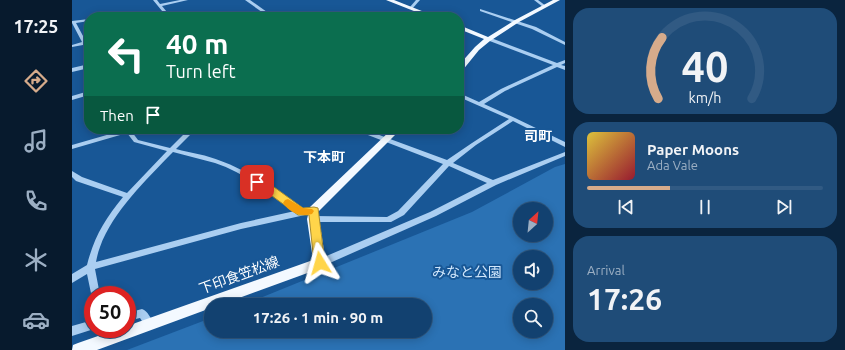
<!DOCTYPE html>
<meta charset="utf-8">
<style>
:root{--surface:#124170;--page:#1f4c78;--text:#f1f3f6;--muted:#9cafc3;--line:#315a83;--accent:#d6ab8b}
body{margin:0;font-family:Ubuntu,"Noto Sans JP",sans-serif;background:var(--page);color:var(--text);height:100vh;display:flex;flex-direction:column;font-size:15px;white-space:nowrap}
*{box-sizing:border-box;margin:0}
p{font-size:13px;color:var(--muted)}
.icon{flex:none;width:22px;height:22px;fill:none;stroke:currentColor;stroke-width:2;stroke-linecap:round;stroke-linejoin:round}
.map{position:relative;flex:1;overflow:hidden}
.details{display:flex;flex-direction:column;gap:8px;padding:8px;background:#0a243e;width:280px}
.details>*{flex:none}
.top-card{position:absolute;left:12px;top:12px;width:380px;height:122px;border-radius:16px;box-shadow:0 2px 10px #0003,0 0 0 1px var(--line);background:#0b6e4f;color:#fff;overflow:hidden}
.needle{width:26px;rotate:27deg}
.buttons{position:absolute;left:441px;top:202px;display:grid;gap:8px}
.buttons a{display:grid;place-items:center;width:40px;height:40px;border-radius:50%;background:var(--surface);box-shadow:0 2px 10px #0003,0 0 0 1px var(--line);font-size:20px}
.speed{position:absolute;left:12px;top:286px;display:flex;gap:8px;font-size:20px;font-weight:700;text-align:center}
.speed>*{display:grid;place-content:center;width:52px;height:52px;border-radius:50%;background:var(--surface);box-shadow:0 2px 10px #0003,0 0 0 1px var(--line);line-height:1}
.speed .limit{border:6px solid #d22;background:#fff;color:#111}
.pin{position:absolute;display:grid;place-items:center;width:34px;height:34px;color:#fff;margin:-17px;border-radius:8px;box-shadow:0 2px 6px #0006}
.me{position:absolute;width:44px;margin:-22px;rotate:352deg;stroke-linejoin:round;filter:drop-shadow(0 0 3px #0008)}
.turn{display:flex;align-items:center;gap:14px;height:84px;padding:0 16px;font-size:18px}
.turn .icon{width:52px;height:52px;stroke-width:2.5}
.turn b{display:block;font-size:28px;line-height:34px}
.then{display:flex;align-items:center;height:38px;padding:0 16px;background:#0003;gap:8px;font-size:15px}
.big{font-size:30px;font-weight:700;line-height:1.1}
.details .widget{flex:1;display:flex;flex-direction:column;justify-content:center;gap:6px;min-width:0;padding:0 14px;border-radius:16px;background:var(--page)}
.details .dial{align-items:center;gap:0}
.dial svg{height:104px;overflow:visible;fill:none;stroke:var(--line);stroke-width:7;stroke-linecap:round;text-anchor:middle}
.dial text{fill:var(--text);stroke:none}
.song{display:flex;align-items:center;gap:12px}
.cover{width:48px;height:48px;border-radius:6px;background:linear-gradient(135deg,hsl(50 70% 55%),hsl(350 70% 35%))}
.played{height:4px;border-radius:2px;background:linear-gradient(90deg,var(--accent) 35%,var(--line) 35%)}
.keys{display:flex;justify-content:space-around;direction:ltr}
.trip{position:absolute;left:132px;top:298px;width:228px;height:40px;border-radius:20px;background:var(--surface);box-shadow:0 2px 10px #0003,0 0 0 1px var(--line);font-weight:700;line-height:40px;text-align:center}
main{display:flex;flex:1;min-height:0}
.dock{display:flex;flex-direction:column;width:72px;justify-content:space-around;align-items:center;background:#071a2d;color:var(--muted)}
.dock .icon{width:28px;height:28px}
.dock .selected{color:var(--accent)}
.dock b{font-size:18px;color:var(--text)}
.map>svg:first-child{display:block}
.green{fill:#2b72b4;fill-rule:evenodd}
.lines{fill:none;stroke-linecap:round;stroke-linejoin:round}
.minor{fill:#aacef1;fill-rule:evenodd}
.major{fill:#f3f9ff;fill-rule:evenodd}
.route{fill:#ffd54a;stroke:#a68a30}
.slow{fill:#f59e0b}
.labels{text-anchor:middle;stroke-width:4;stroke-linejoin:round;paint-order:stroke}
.quarter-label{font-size:14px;font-weight:bold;fill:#fff;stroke:#185796}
.near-park-label{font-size:14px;fill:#d1e7fc;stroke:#185796}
.near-street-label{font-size:14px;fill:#fff;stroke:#185796}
</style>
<main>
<nav class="dock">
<b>17:25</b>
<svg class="icon selected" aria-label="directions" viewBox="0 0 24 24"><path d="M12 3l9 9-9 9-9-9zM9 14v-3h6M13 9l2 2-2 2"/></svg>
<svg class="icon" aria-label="music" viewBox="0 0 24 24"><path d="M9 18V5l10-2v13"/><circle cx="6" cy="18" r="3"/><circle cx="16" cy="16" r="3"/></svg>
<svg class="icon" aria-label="phone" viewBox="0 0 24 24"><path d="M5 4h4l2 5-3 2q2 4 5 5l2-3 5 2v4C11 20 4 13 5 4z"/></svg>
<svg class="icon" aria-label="climate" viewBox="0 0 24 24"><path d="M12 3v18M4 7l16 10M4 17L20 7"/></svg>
<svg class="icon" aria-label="car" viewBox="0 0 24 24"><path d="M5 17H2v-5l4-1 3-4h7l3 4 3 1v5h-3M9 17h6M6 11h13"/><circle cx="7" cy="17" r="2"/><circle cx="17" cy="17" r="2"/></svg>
</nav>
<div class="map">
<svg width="493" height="350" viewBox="0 0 493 350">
<rect width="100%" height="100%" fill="#185796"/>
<path class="green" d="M493,164V350H55L139,318V331H353V305H171L400,212L483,167ZM448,209H474V235H448ZM448,257H474V283H448ZM448,305H474V331H448Z"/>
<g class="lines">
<g class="minor">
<polygon points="81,0 85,0 88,4 108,0 116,0 90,6 99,17 95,17"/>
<polygon points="173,0 178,0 202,17 197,17"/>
<polygon points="344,0 348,0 340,9 338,9 338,7"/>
<polygon points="462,0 466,0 474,6 471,7"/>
<polygon points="408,9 464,27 493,42 493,45 460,29 408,11"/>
<polygon points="345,10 348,11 334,17 328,17"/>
<polygon points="251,12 253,12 260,17 255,17 251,14"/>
<polygon points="17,19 17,21 4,23 17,47 17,52 15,52 11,45 0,47 0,45 10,42 0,23 0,21"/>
<polygon points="415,38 419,38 485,63 493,60 493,63 489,65 493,66 493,70 485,67 433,91 412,104 443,118 493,142 493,147 441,121 404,145 381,163 421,180 493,152 493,156 424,185 364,216 251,266 248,267 245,266 244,263 245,260 358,212 415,183 377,166 332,215 319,222 241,222 238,221 237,219 238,217 241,216 315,217 326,211 371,164 283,130 282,129 291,129 375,160 400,143 437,119 387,97 387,93 407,102 429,89 481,65 415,40"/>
<polygon points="17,64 17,68 0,72 0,68"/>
<polygon points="17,91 17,95 0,100 0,96"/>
<path d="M52,129H65L60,132L66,140L98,148L117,129H124L104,149C119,153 135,155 149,161C179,172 205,191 231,210L242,207L245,208L246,210L245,212L242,213L169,229L23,269L28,295H21V298H20L15,274L0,283V274L15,265C22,237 33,219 51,197L4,181L0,177V171L10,177L55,193L95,151L62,142L55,133L0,149V145L52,130ZM101,152C115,156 129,159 143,163C173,173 198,193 223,211L169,223L24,262C25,257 26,252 28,247C41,211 75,179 101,152Z"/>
<path d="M70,309C76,311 79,319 82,324L80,327L77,329L74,327L68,318L55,321V313Z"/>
<polygon points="21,320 21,329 22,329 0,336 0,326"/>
</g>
<g class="major">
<polygon points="314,0 322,0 365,17 357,17"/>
<polygon points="481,0 488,0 447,22 418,41 407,50 390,71 387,71 387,65 403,47 412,39 387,29 387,25 416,37 443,20"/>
<polygon points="320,129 329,129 247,211 247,219 254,263 252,267 148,305 139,305 139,308 25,350 0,350 1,345 6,343 46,329 55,329 55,326 241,260 235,219 238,207"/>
</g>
</g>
<polygon class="route" points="185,179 202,187 231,208 242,207 246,208 253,263 252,266 248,267 244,266 242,263 237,215 226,215 181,182"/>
<path class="slow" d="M216,199L231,208L240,209L242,211L240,214C229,217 218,213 211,203L213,200Z"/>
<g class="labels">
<g class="quarter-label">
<text x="466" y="141">司町</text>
<text x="252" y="162">下本町</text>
</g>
<g class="near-park-label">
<text x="395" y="277">みなと公園</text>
</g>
<g class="near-street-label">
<text transform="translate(167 275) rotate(-20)" y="5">下印食笠松線</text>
</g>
</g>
</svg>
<div class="buttons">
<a><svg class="needle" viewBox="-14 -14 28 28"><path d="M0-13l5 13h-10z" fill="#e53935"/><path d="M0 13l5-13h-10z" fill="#9cafc3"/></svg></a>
<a><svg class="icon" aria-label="sound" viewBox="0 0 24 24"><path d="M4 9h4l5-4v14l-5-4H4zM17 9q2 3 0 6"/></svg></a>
<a><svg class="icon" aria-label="search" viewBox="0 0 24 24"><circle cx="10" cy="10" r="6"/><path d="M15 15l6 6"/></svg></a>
</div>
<div class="speed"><div class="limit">50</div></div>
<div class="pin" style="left:185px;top:182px;background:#d93025"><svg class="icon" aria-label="arrive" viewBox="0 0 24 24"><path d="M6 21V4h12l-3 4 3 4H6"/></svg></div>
<svg class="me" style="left:248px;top:263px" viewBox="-20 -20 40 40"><path d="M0-17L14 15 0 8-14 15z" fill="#ffd54a" stroke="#fff" stroke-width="4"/></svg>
<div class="trip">17:26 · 1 min · 90 m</div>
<div class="top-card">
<div class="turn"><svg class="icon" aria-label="left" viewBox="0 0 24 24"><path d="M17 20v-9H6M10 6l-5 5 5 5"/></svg><div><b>40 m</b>Turn left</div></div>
<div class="then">Then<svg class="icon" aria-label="arrive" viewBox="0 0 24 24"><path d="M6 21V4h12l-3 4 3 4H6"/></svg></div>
</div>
</div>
<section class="details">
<div class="widget dial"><svg viewBox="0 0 100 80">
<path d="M14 69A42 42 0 1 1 86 69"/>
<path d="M14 69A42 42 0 0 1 17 22" stroke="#d6ab8b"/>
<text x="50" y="56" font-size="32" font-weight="700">40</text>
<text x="50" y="72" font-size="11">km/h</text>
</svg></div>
<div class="widget">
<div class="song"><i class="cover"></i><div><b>Paper Moons</b><p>Ada Vale</p></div></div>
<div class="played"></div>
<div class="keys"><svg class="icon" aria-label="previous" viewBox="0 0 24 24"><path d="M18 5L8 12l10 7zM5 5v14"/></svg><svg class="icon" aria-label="pause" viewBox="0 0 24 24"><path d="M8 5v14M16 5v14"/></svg><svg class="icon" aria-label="next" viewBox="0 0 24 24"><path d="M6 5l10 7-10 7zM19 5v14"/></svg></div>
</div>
<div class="widget"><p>Arrival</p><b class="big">17:26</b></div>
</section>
</main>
